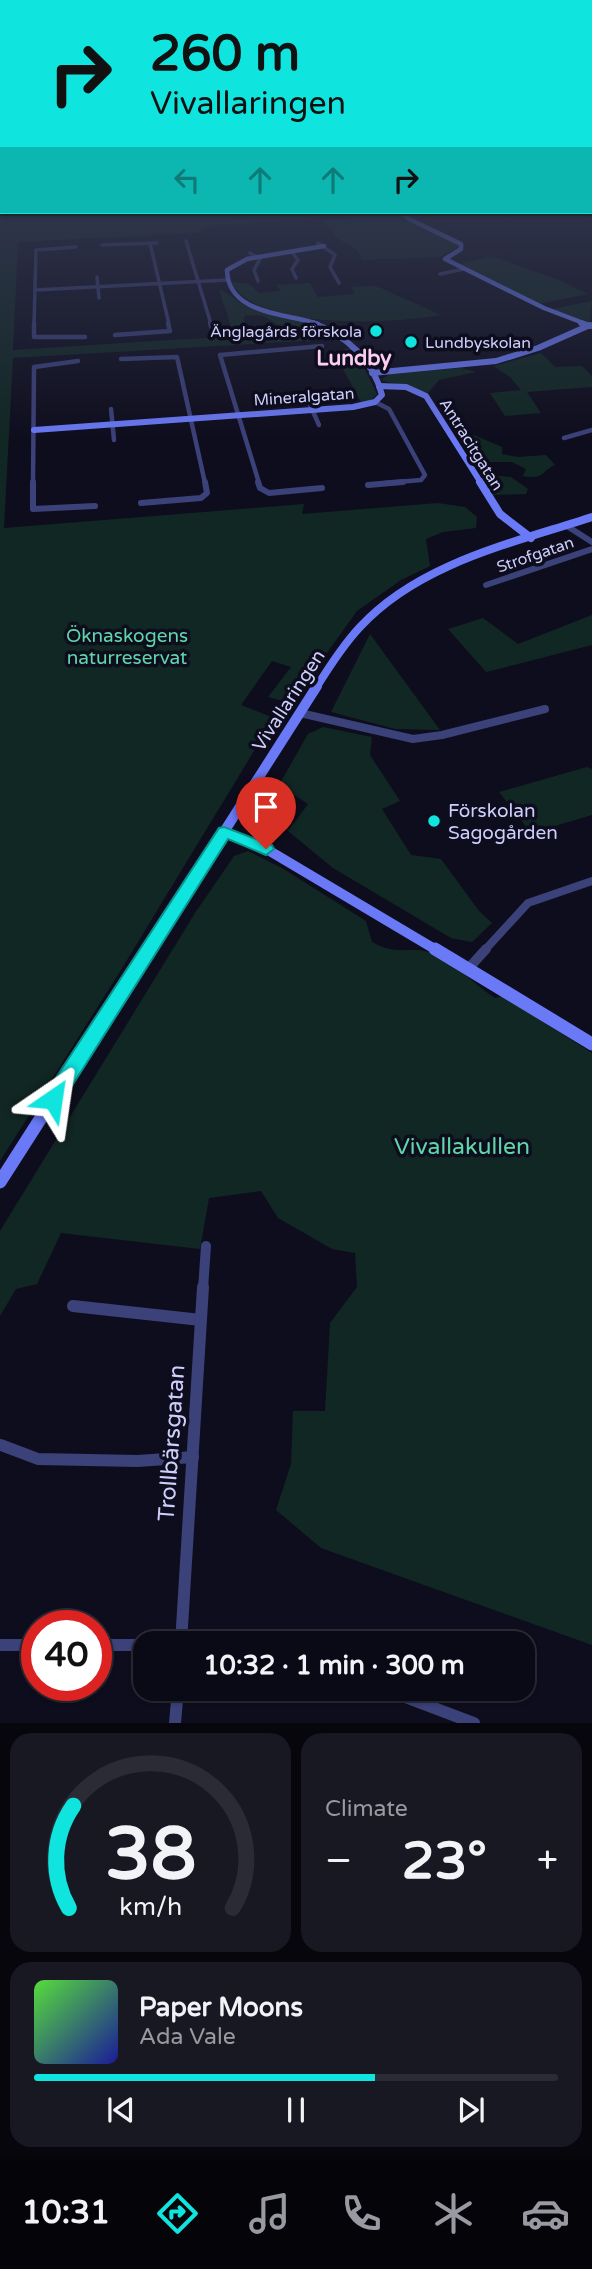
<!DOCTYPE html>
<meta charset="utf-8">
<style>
:root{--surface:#0a0a16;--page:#181823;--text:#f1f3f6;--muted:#999aa1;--line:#2a2b35;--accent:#0fe5de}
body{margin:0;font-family:"Varela Round",sans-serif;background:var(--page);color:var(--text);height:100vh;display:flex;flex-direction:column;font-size:26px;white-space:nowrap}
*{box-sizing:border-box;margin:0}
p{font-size:23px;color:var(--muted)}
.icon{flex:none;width:38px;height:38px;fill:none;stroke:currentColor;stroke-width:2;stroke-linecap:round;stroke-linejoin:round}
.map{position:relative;height:1723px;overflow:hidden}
.panel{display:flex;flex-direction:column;gap:10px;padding:10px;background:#06060c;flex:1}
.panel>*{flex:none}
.top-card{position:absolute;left:0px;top:0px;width:593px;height:214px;box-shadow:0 2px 5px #0004,0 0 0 2px var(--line);background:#0fe5de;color:#111;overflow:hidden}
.speed{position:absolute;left:21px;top:1610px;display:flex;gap:14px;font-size:35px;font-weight:700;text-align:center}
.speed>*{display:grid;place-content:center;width:91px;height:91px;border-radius:50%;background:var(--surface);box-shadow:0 2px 5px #0004,0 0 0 2px var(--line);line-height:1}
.speed .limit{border:10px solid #d22;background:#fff;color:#111}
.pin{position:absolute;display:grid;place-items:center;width:60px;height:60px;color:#fff;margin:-72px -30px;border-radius:50% 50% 50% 0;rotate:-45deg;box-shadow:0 0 7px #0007}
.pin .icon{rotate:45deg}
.me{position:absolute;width:77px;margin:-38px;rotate:32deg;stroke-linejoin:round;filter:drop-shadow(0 0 5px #0008)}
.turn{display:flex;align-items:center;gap:24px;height:147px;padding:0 35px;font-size:32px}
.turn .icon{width:91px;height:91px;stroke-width:2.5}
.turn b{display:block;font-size:49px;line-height:60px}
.lanes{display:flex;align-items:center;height:66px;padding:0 35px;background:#0003;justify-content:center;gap:35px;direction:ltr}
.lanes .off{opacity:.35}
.big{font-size:52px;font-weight:800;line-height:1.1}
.panel .widget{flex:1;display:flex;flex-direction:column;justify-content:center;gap:10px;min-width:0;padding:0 24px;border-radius:21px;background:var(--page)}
.panel .dial{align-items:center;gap:0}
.dial svg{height:182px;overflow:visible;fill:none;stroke:var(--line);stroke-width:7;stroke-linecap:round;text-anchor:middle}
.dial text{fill:var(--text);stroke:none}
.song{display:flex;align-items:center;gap:21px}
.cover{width:84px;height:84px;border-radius:10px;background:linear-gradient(135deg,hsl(110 70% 55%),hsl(240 70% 35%))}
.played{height:7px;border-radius:4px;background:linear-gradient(90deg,var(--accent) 65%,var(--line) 65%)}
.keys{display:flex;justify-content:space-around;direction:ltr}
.heat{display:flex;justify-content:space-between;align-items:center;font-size:38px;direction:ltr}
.panel .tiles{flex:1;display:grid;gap:10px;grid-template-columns:1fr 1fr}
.widget:last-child{grid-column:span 2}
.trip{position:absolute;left:133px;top:1631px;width:402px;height:70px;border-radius:21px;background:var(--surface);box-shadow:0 2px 5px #0004,0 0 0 2px var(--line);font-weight:800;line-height:70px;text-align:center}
.tab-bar{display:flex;height:112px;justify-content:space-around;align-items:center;background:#040409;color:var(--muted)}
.tab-bar .icon{width:49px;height:49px}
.tab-bar .active{color:var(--accent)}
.tab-bar b{font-size:32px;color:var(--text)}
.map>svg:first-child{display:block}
.green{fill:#112723;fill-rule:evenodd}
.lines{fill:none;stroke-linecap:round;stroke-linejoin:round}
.street-far5{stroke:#3b4179;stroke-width:3.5}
.street-far4{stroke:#3b4179;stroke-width:4.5}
.street-far3{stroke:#3b4179;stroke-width:6}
.street-far2{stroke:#3b4179;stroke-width:8}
.street-far1{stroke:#3b4179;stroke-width:10}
.street{stroke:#3b4179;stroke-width:12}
.secondary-far4{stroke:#6a79f5;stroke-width:4.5}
.secondary-far3{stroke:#6a79f5;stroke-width:6}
.secondary-far2{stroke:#6a79f5;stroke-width:8}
.secondary-far1{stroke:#6a79f5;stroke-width:10}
.secondary{stroke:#6a79f5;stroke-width:13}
.route{fill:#0fe5de;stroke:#0a9590;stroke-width:2}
.poi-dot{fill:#0fe5de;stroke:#0e0d1d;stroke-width:2.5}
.labels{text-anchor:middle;stroke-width:7;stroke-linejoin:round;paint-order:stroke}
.far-poi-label{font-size:16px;fill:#cdcefc;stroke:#0e0d1d;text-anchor:end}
.far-street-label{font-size:16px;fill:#cdcefc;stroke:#0e0d1d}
.park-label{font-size:19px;fill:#5fd6a8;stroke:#0e0d1d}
.street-label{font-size:19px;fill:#cdcefc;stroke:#0e0d1d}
.poi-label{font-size:19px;fill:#cdcefc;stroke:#0e0d1d;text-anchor:start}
.far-district-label{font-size:21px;font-weight:bold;fill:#fccff1;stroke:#0e0d1d}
.near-park-label{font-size:23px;fill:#5fd6a8;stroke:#0e0d1d}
.near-street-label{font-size:23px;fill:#cdcefc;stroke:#0e0d1d}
</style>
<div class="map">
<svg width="592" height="1723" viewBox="0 0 592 1723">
<rect width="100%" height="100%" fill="#0e0d1d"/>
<g class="green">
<path d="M0,200L2,212H298L312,219L210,226L197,233L18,242L13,350L234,336L219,290H222L247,307L313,324L335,339L13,358L4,528L304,504L302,514L438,503L465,507L477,517L476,528L443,532L426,539L430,566L401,580L357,611L291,703L268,697L291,667L272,661L241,705L274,718L121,970L0,1161ZM246,315L263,316L280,326L251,333L243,318Z"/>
<polygon points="400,215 457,243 458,247 439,257 362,260 358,251 335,237 324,220"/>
<polygon points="491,256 559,280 588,294 539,304 459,264"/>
<path d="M231,282L249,284L259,293L281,291L276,285L310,283L318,297L355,294L351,287L376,286L441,315C392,324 257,331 231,282Z"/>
<polygon points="592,301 590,323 552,309"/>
<polygon points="354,348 377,394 370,401 361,402 338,360 348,358 343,349"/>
<polygon points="541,353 555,367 582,366 592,376 592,387 527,392 541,413 505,416 490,393 521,390 510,377 493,366"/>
<polygon points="461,368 476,372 439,380 428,393 381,380 390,374"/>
<path d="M474,435L502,447V454L518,457L546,455L555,465C540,472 544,480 523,476L526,469L512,462H481L474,451L479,449L466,440Z"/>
<polygon points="481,474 511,477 528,489 526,494 493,495"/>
<polygon points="592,615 592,645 486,672 448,629 483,618 518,644"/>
<polygon points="370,634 440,730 395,729 331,712"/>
<polygon points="323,727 372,737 370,755 400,801 382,809 411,855 441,859 479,911 492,923 472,942 451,938 333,868 288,831 308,804 279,785 308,734"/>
<polygon points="587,767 592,769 592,815 531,833 499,792"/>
<path d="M248,851L282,868L366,921L372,942C398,957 411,945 431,953C455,964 473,983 495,998L502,996L592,1053V1645L321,1548L276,1510L291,1464L293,1411H325L330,1323L357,1287L355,1253L332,1249L278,1218L261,1191L209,1198L200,1249L61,1233L37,1284L16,1289L0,1316V1231L195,913L234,856Z"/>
</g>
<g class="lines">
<g class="street-far5">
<polyline points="186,241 211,324"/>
<polyline points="150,243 169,324"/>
<polyline points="318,243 335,255 330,267 339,283"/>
<polyline points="102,245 157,243"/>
<polyline points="291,251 298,260 292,269 296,278"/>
<polyline points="250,253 260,259 254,270 258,281"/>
<polyline points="440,274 464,269"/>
<polyline points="97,277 99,298"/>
<polyline points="35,290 227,280"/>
<polyline points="34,324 36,250 76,247"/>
</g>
<g class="street-far4">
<polyline points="34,323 34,337 85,337"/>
<polyline points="210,323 212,329"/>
<polyline points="115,335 170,331 168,323"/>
<polyline points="121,359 177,357 205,483"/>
<polyline points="306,396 319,425"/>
<polyline points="375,402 389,409 425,475 421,480 385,483"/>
<polyline points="111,409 114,440"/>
<polyline points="564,438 592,430"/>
<polyline points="33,483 34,367 78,361"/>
<polyline points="259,483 220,355 322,346"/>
</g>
<g class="street-far3">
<polyline points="33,482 33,509 95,506"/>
<polyline points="258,482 260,488 269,493 322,488"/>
<polyline points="368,485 403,482"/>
<polyline points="141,503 201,498 207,493 205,482"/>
<polyline points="567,526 592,542"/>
<polyline points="486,585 592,549"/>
</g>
<g class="street-far2">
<polyline points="300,713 413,739 442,735 545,709"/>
<polyline points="484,951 528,903 592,881"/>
</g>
<g class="street-far1">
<polyline points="468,969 486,949"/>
<polyline points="203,1289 206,1246"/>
</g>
<g class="street">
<polyline points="73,1306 201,1320"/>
<polyline points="1,1445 38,1459 138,1461 193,1457"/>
<polyline points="181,1643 203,1287"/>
<polyline points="0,1645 37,1645"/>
<polyline points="96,1645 145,1645"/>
<polyline points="384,1689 474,1723"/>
<polyline points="175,1723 178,1689"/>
</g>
<g class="secondary-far4">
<polyline points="408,212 404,215 409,219 461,244 461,249 445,259 544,308 586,324"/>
<path d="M318,324C286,313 228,315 227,270L247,259L324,246"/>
</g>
<g class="secondary-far3">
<polyline points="581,323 590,326"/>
<polyline points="372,373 496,361 538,348 590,325"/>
<polyline points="379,386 406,387 426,396 481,483"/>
<path d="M34,430L353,407L375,402L382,395C373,360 346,335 313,323"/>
</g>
<g class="secondary-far2">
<polyline points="480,482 500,514 531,538"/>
<path d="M316,688C329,667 343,645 360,627C419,563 513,543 592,517"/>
</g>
<g class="secondary-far1">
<polyline points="224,832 263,847 438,951"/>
<polyline points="148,951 317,686"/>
</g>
<g class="secondary">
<polyline points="435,949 592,1044"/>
<polyline points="0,1182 149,949"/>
</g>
</g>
<linearGradient id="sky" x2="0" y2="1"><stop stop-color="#080710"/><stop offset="0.45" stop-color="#30354c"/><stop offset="1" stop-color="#30354c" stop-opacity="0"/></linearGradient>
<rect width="592" height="441" fill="url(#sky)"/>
<polygon class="route" points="224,827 272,845 274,849 266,855 228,839 60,1105 53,1107 46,1105 43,1099 46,1093 219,828"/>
<g class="poi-dot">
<circle cx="376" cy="331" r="7"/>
<circle cx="411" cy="342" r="7"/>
<circle cx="434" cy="821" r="7"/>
</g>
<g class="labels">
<g class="far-poi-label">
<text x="362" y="337">Änglagårds förskola</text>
<text x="425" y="348" text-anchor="start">Lundbyskolan</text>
</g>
<g class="far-street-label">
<text transform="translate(304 396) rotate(-4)" y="6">Mineralgatan</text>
<text transform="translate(472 444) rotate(58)" y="6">Antracitgatan</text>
<text transform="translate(535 554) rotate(-19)" y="6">Strofgatan</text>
</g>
<g class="park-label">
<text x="127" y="642">Öknaskogens<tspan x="127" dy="22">naturreservat</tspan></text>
</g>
<g class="street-label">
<text transform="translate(288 700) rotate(-57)" y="7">Vivallaringen</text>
</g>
<g class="poi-label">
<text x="448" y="817">Förskolan<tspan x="448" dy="22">Sagogården</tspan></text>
</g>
<g class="far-district-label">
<text x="354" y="365">Lundby</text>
</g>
<g class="near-park-label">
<text x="462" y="1154">Vivallakullen</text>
</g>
<g class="near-street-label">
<text transform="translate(171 1443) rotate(-86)" y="8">Trollbärsgatan</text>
</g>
</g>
</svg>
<div class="speed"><div class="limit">40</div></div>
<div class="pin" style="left:266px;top:849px;background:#d93025"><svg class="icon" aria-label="arrive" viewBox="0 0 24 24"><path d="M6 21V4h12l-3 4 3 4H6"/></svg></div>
<svg class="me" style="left:53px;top:1099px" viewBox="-20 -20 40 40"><path d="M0-17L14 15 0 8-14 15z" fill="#0fe5de" stroke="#fff" stroke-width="4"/></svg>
<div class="trip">10:32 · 1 min · 300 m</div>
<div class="top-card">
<div class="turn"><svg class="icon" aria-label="right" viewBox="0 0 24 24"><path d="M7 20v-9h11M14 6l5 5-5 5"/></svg><div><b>260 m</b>Vivallaringen</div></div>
<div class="lanes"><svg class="icon off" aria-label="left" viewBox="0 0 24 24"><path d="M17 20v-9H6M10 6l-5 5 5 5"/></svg><svg class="icon off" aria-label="ahead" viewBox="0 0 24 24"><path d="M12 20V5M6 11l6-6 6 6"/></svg><svg class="icon off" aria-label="ahead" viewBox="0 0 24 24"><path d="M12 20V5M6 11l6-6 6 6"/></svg><svg class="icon" aria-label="right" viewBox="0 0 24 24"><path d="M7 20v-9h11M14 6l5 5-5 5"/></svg></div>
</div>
</div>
<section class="panel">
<div class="tiles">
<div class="widget dial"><svg viewBox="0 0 100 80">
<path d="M14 69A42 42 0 1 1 86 69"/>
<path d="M14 69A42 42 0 0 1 16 24" stroke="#0fe5de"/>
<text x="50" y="56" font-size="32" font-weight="700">38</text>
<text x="50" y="72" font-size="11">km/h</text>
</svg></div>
<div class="widget"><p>Climate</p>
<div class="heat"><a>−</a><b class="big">23°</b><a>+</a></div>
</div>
<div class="widget">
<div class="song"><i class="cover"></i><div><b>Paper Moons</b><p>Ada Vale</p></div></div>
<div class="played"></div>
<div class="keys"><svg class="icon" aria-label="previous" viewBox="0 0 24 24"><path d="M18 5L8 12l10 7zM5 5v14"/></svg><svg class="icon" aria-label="pause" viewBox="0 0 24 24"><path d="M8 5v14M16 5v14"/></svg><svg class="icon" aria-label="next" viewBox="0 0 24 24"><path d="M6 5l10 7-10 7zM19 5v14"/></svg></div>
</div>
</div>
</section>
<nav class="tab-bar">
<b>10:31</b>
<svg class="icon active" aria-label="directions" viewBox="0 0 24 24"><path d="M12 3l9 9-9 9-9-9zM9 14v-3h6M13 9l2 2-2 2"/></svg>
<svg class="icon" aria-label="music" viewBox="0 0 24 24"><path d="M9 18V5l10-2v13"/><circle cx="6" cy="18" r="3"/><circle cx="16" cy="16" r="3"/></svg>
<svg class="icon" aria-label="phone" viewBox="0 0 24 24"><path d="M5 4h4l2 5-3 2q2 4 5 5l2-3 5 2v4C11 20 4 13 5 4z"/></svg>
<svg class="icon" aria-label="climate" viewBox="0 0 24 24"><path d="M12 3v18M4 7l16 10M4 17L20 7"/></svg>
<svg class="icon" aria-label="car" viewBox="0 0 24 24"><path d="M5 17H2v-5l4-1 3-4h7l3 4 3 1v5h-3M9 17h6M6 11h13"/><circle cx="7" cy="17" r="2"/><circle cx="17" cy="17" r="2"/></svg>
</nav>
